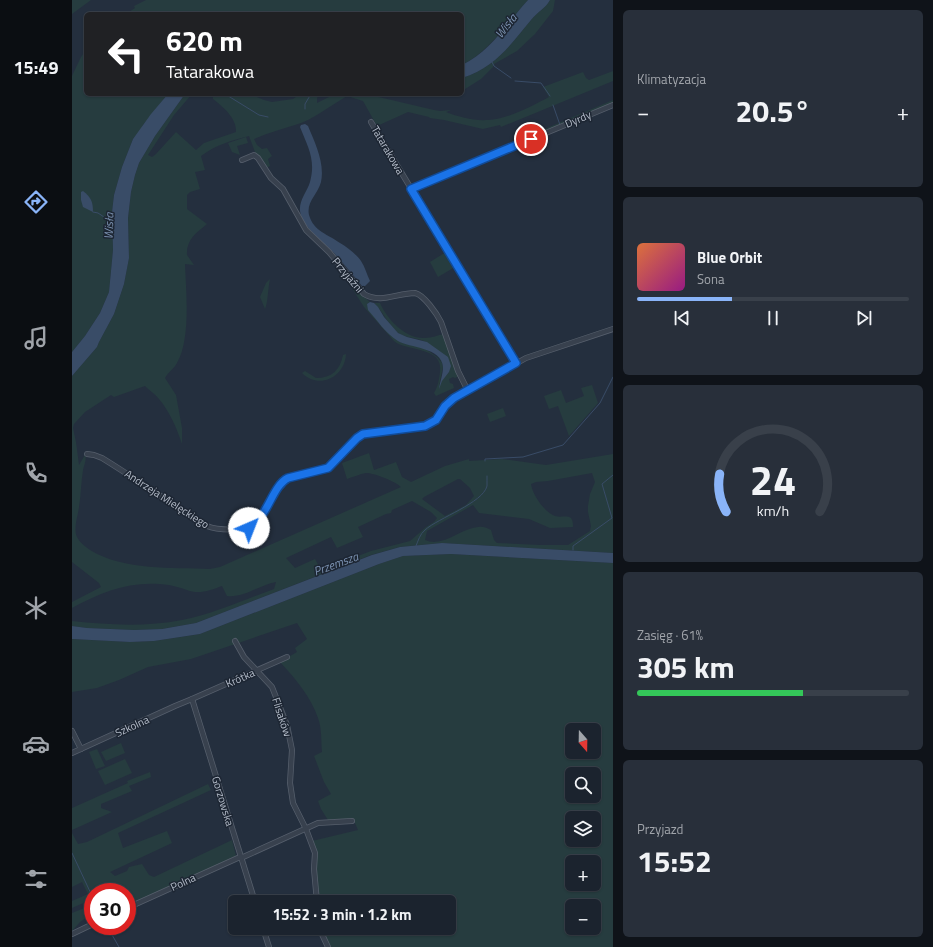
<!DOCTYPE html>
<html lang="pl">
<meta charset="utf-8">
<style>
:root{--surface:#1b232e;--page:#282f3a;--text:#f1f3f6;--muted:#a0a4aa;--line:#39404a;--accent:#8ab4f8}
body{margin:0;font-family:"Titillium Web",sans-serif;background:var(--page);color:var(--text);height:100vh;display:flex;flex-direction:column;font-size:15px;white-space:nowrap}
*{box-sizing:border-box;margin:0}
p{font-size:13px;color:var(--muted)}
.icon{flex:none;width:22px;height:22px;fill:none;stroke:currentColor;stroke-width:2;stroke-linecap:round;stroke-linejoin:round}
.map{position:relative;flex:1;overflow:hidden}
.panel{display:flex;flex-direction:column;gap:10px;padding:10px;background:#0f1319;width:320px}
.panel>*{flex:none}
.guide{position:absolute;left:12px;top:12px;width:380px;height:84px;border-radius:6px;box-shadow:0 1px 3px #0004,0 0 0 1px var(--line);background:#202124;color:#fff;overflow:hidden}
.needle{width:26px;rotate:160deg}
.fabs{position:absolute;left:493px;top:723px;display:grid;gap:8px}
.fabs a{display:grid;place-items:center;width:36px;height:36px;border-radius:6px;background:var(--surface);box-shadow:0 1px 3px #0004,0 0 0 1px var(--line);font-size:20px}
.speed{position:absolute;left:12px;top:883px;display:flex;gap:8px;font-size:20px;font-weight:700;text-align:center}
.speed>*{display:grid;place-content:center;width:52px;height:52px;border-radius:50%;background:var(--surface);box-shadow:0 1px 3px #0004,0 0 0 1px var(--line);line-height:1}
.speed .limit{border:6px solid #d22;background:#fff;color:#111}
.pin{position:absolute;display:grid;place-items:center;width:34px;height:34px;color:#fff;margin:-17px;border:2px solid #fff;border-radius:50%;box-shadow:0 1px 4px #0007}
.me{position:absolute;width:44px;margin:-22px;rotate:44deg;stroke-linejoin:round;filter:drop-shadow(0 0 3px #0008)}
.turn{display:flex;align-items:center;gap:14px;height:84px;padding:0 16px;font-size:18px}
.turn .icon{width:52px;height:52px;stroke-width:2.5}
.turn b{display:block;font-size:28px;line-height:34px}
.big{font-size:30px;font-weight:700;line-height:1.1}
.panel .tile{flex:1;display:flex;flex-direction:column;justify-content:center;gap:6px;min-width:0;padding:0 14px;border-radius:6px;background:var(--page)}
.panel .dial{align-items:center;gap:0}
.dial svg{height:104px;overflow:visible;fill:none;stroke:var(--line);stroke-width:7;stroke-linecap:round;text-anchor:middle}
.dial text{fill:var(--text);stroke:none}
.song{display:flex;align-items:center;gap:12px}
.cover{width:48px;height:48px;border-radius:6px;background:linear-gradient(135deg,hsl(20 70% 55%),hsl(310 70% 35%))}
.played{height:4px;border-radius:2px;background:linear-gradient(90deg,var(--accent) 35%,var(--line) 35%)}
.keys{display:flex;justify-content:space-around;direction:ltr}
.heat{display:flex;justify-content:space-between;align-items:center;font-size:22px;direction:ltr}
.charge{height:6px;border-radius:3px;background:linear-gradient(90deg,#34c759 61%,var(--line) 0)}
.trip{position:absolute;left:156px;top:895px;width:228px;height:40px;border-radius:6px;background:var(--surface);box-shadow:0 1px 3px #0004,0 0 0 1px var(--line);font-weight:700;line-height:40px;text-align:center}
main{display:flex;flex:1;min-height:0}
.tabs{display:flex;flex-direction:column;width:72px;justify-content:space-around;align-items:center;background:#0b0e12;color:var(--muted)}
.tabs .icon{width:28px;height:28px}
.tabs .selected{color:var(--accent)}
.tabs b{font-size:18px;color:var(--text)}
.map>svg:first-child{display:block}
.green{fill:#263c3f;fill-rule:evenodd}
.water{fill:#394c67}
.lines{fill:none;stroke-linecap:round;stroke-linejoin:round}
.stream{stroke:#394c67;stroke-width:1}
.minor-casing{stroke:#565f6c;stroke-width:6}
.minor{stroke:#38414e;stroke-width:4.5}
.route-casing{stroke:#114b97;stroke-width:10}
.route{stroke:#1a73e8;stroke-width:7}
.labels{text-anchor:middle;stroke-width:3;stroke-linejoin:round;paint-order:stroke}
.street-label{font-size:11px;fill:#b4bcc9;stroke:#1d2633}
.water-label{font-size:12px;font-style:italic;fill:#7c92b1;stroke:#1d2633}
</style>
<main>
<nav class="tabs">
<b>15:49</b>
<svg class="icon selected" aria-label="directions" viewBox="0 0 24 24"><path d="M12 3l9 9-9 9-9-9zM9 14v-3h6M13 9l2 2-2 2"/></svg>
<svg class="icon" aria-label="music" viewBox="0 0 24 24"><path d="M9 18V5l10-2v13"/><circle cx="6" cy="18" r="3"/><circle cx="16" cy="16" r="3"/></svg>
<svg class="icon" aria-label="phone" viewBox="0 0 24 24"><path d="M5 4h4l2 5-3 2q2 4 5 5l2-3 5 2v4C11 20 4 13 5 4z"/></svg>
<svg class="icon" aria-label="climate" viewBox="0 0 24 24"><path d="M12 3v18M4 7l16 10M4 17L20 7"/></svg>
<svg class="icon" aria-label="car" viewBox="0 0 24 24"><path d="M5 17H2v-5l4-1 3-4h7l3 4 3 1v5h-3M9 17h6M6 11h13"/><circle cx="7" cy="17" r="2"/><circle cx="17" cy="17" r="2"/></svg>
<svg class="icon" aria-label="filters" viewBox="0 0 24 24"><path d="M4 7h16M4 17h16"/><circle cx="9" cy="7" r="2"/><circle cx="15" cy="17" r="2"/></svg>
</nav>
<div class="map">
<svg width="541" height="947" viewBox="0 0 541 947">
<rect width="100%" height="100%" fill="#242f3e"/>
<g class="green">
<polygon points="0,0 19,0 0,14"/>
<path d="M74,0H456C435,23 418,51 390,65V14H54L63,8L62,6Z"/>
<path d="M478,0H483L481,11L463,34L445,51L422,64L421,67L409,79L390,91V78C424,67 438,45 459,20C465,12 474,8 478,0Z"/>
<polygon points="14,50 14,94 96,94 71,125 68,131 61,139 50,167 42,195 40,212 41,250 37,292 28,313 13,336 0,352 0,76 9,57"/>
<path d="M541,71V81L429,127L428,125L411,129L372,120L358,118L357,117L336,112L305,126L291,101L275,96C259,105 241,120 223,125C210,129 196,133 182,139L185,145L190,149L195,148L200,156L196,159L198,166L194,168L183,152L177,136C159,141 145,144 129,156L133,170L123,172L128,189L118,192L115,195V209L135,224C124,233 114,240 115,255L122,265L113,264C114,291 119,339 105,363C102,369 96,372 93,378L104,395L110,428V444C105,429 98,412 87,399C83,394 78,391 73,386L42,397L39,395L13,412L2,424L1,428L4,442L7,465L13,455C15,460 12,465 11,470C9,482 9,495 7,507C6,516 1,528 5,537C8,543 13,546 18,550C53,571 99,567 138,569L148,567L329,487C325,482 300,472 294,473C288,474 281,477 275,479L270,463L297,453L302,470L324,462L330,477L339,482L373,466L397,459V461L430,459L474,465L541,454V553L370,543L328,547L299,555L124,623L90,629L62,630L15,628L0,626V621C36,625 74,627 110,620C141,614 172,600 202,589L204,582C188,585 171,598 155,596L150,586C139,590 127,595 115,590C109,588 103,586 97,585C59,580 32,591 0,608V602L29,587L27,583L0,562V376L25,347L27,342L42,314L52,284L57,258L56,218L59,192L63,175L67,163L83,136L113,94H120L102,115L76,155L80,157L84,154L104,132L124,150L132,143L164,132C165,118 150,106 141,99V94H178L192,100L200,102L221,99L228,94H248L245,98V103L263,94H294L362,110L368,111L379,110L374,112C387,117 402,121 416,120C436,119 460,106 477,97L471,87L511,72L514,78L517,80ZM520,473L523,482L518,494L516,506V512L519,526L518,531L496,545H468L425,543L422,540L419,530C415,528 411,526 406,527C389,528 371,548 353,540L355,531L401,505L407,513L457,519L478,528L501,527C501,524 501,521 499,518C495,515 488,518 483,516C473,513 460,494 459,484L464,482L476,481ZM386,479H388L398,488L402,496L394,505L373,516L350,499L352,497ZM340,501L359,512L365,518L362,522L354,527L338,541L299,551L249,570L243,559L223,568L214,558L259,537L265,548L291,537L286,527L314,514L319,513L320,510Z"/>
<polygon points="541,100 541,103 436,147 435,145"/>
<polygon points="174,137 176,143 165,146 168,155 160,152 156,143"/>
<polygon points="339,191 416,320 416,323 383,267 366,277 358,262 374,252 338,192"/>
<path d="M198,279C196,287 196,303 193,309L188,297L194,283Z"/>
<path d="M278,285L298,302L295,304L328,342L352,348L365,357L370,363L371,367L367,386L370,380L377,372C372,366 359,345 354,342C345,337 334,339 325,332C316,324 311,312 302,303H308C315,319 333,339 353,338C360,338 366,335 372,334L387,376L383,378L381,377L377,379L378,383L381,384L382,388L364,396L362,393C366,386 367,380 368,372C372,346 335,352 322,341L292,307Z"/>
<path d="M274,354C273,377 247,390 230,373L233,371L244,378C260,378 268,370 271,355Z"/>
<polygon points="520,385 526,403 497,436 486,406 477,409 472,396 489,390 494,403 512,396 509,388"/>
<polygon points="431,408 434,416 418,422 415,414"/>
<path d="M379,554L541,563V947H258L249,928H377V902H246L240,841L286,830L282,821L256,820L249,809L246,801L259,794L252,782L242,756L250,752C249,742 250,728 246,718C239,697 223,678 208,662L225,652L223,648L235,639L225,623L119,659L76,667L47,680L25,688L0,692V639L58,642L82,641L128,634L307,564L331,556ZM500,730H522V752H500ZM500,774H522V796H500ZM500,818H522V840H500ZM500,862H522V884H500ZM500,906H522V928H500Z"/>
<polygon points="49,743 53,753 34,761 29,752"/>
<polygon points="25,749 33,766 24,769 17,752"/>
<polygon points="53,759 60,773 33,785 26,771"/>
<polygon points="78,772 79,777 57,786 60,791 29,804 29,808 40,812 0,830 0,808 56,783 55,781"/>
<polygon points="136,784 139,790 46,833 51,848 95,831 100,843 38,872 43,876 55,871 57,867 70,864 77,875 82,877 160,840 164,856 55,906 55,892 21,892 21,913 8,922 0,931 0,913 20,905 18,900 0,908 0,901 16,894 10,882 0,887 0,833 6,844 15,842"/>
</g>
<g class="water">
<path d="M456,0H478C474,8 465,12 459,20C438,45 424,67 390,78V65C419,51 435,23 456,0Z"/>
<polygon points="96,94 113,94 83,136 67,163 63,175 59,192 56,218 57,258 52,284 42,314 27,342 25,347 0,376 0,352 13,336 28,313 37,292 41,250 40,212 42,195 50,167 61,139 79,114"/>
<path d="M233,124L236,126C243,143 253,163 249,182C246,194 234,202 237,215C242,232 256,234 268,243C275,247 285,255 289,261C293,267 295,275 298,281L293,286H290C281,275 272,264 262,253C252,243 230,227 228,211C227,200 235,192 238,182C244,160 236,147 228,127L229,125Z"/>
<path d="M11,191C19,197 21,202 21,212L11,207L9,200V192Z"/>
<path d="M298,302L302,303L306,307L312,317L326,333L335,337L355,342L376,357L379,366L377,372L370,381L367,389C368,382 371,374 371,367C370,347 337,348 326,341C314,334 305,320 296,310L295,304Z"/>
<polygon points="370,543 541,553 541,563 379,554 331,556 307,564 128,634 82,641 58,642 0,639 0,626 15,628 62,630 90,629 124,623 300,555 328,547"/>
</g>
<g class="lines">
<g class="stream">
<polyline points="99,12 100,14"/>
<polyline points="420,62 422,66 439,78"/>
<polyline points="443,81 469,83 478,96"/>
<polyline points="153,94 187,115 196,117"/>
<polyline points="481,105 488,125"/>
<polyline points="233,109 233,104 239,94"/>
<polyline points="21,212 26,213 41,223"/>
<polyline points="413,461 413,459 451,457 491,445 528,403 541,377"/>
<path d="M344,546C346,541 348,534 353,530C366,518 411,503 415,486C415,483 415,479 415,476"/>
<polyline points="501,550 501,546 540,518 530,484 541,475"/>
<polyline points="0,853 21,898"/>
<polyline points="35,926 47,947"/>
</g>
<defs>
<g id="minor">
<polyline points="299,122 444,363"/>
<path d="M170,160L182,155L186,158L199,178L211,189L234,230L257,252L292,294C309,304 325,293 343,293C352,295 365,314 369,322L386,371L396,391"/>
<polyline points="339,189 541,105"/>
<path d="M15,454L22,455L30,458C56,474 81,491 107,508C116,514 124,522 135,526C144,530 174,532 182,525C196,513 199,492 213,480L256,468L285,438L291,434L353,426L364,420L373,406L382,398L454,358L541,329"/>
<polyline points="163,641 172,657 200,687 215,725 220,750 218,783 221,803 234,829 243,853 242,869 245,902"/>
<polyline points="120,699 183,902"/>
<polyline points="0,731 9,749"/>
<polyline points="0,753 103,706 120,699 215,657"/>
<polyline points="169,858 246,823 280,821"/>
<polyline points="55,908 168,857"/>
<polyline points="191,928 197,947"/>
<polyline points="247,928 256,947"/>
<polyline points="0,934 21,924"/>
</g>
</defs>
<use href="#minor" class="minor-casing"/>
<use href="#minor" class="minor"/>
</g>
<g class="lines">
<defs>
<path id="route" d="M177,528C196,517 200,486 216,478L256,468L285,438L291,434L353,426L364,420L373,406L382,398L444,363L339,189L459,139"/>
</defs>
<use href="#route" class="route-casing"/>
<use href="#route" class="route"/>
</g>
<g class="labels">
<g class="street-label">
<text transform="translate(506 119) rotate(-23)" y="4">Dyrdy</text>
<text transform="translate(316 150) rotate(60)" y="4">Tatarakowa</text>
<text transform="translate(276 275) rotate(50)" y="4">Przyjaźni</text>
<text transform="translate(95 499) rotate(33)" y="4">Andrzeja Mielęckiego</text>
<text transform="translate(168 678) rotate(-24)" y="4">Krótka</text>
<text transform="translate(210 717) rotate(72)" y="4">Flisaków</text>
<text transform="translate(60 726) rotate(-25)" y="4">Szkolna</text>
<text transform="translate(151 801) rotate(73)" y="4">Gorzowska</text>
<text transform="translate(111 882) rotate(-25)" y="4">Polna</text>
</g>
<g class="water-label">
<text transform="translate(434 26) rotate(-52)" y="4">Wisła</text>
<text transform="translate(37 226) rotate(-88)" y="4">Wisła</text>
<text transform="translate(264 564) rotate(-20)" y="4">Przemsza</text>
</g>
</g>
</svg>
<div class="fabs">
<a><svg class="needle" viewBox="-14 -14 28 28"><path d="M0-13l5 13h-10z" fill="#e53935"/><path d="M0 13l5-13h-10z" fill="#a0a4aa"/></svg></a>
<a><svg class="icon" aria-label="search" viewBox="0 0 24 24"><circle cx="10" cy="10" r="6"/><path d="M15 15l6 6"/></svg></a>
<a><svg class="icon" aria-label="layers" viewBox="0 0 24 24"><path d="M12 4l9 5-9 5-9-5zM3 14l9 5 9-5"/></svg></a>
<a>+</a>
<a>−</a>
</div>
<div class="speed"><div class="limit">30</div></div>
<div class="pin" style="left:459px;top:139px;background:#d93025"><svg class="icon" aria-label="arrive" viewBox="0 0 24 24"><path d="M6 21V4h12l-3 4 3 4H6"/></svg></div>
<svg class="me" style="left:177px;top:528px" viewBox="-20 -20 40 40"><circle r="19" fill="#fff"/><path d="M0-13L10 11 0 6-10 11z" fill="#1a73e8"/></svg>
<div class="trip">15:52 · 3 min · 1.2 km</div>
<div class="guide">
<div class="turn"><svg class="icon" aria-label="left" viewBox="0 0 24 24"><path d="M17 20v-9H6M10 6l-5 5 5 5"/></svg><div><b>620 m</b>Tatarakowa</div></div>
</div>
</div>
<section class="panel">
<div class="tile"><p>Klimatyzacja</p>
<div class="heat"><a>−</a><b class="big">20.5°</b><a>+</a></div>
</div>
<div class="tile">
<div class="song"><i class="cover"></i><div><b>Blue Orbit</b><p>Sona</p></div></div>
<div class="played"></div>
<div class="keys"><svg class="icon" aria-label="previous" viewBox="0 0 24 24"><path d="M18 5L8 12l10 7zM5 5v14"/></svg><svg class="icon" aria-label="pause" viewBox="0 0 24 24"><path d="M8 5v14M16 5v14"/></svg><svg class="icon" aria-label="next" viewBox="0 0 24 24"><path d="M6 5l10 7-10 7zM19 5v14"/></svg></div>
</div>
<div class="tile dial"><svg viewBox="0 0 100 80">
<path d="M14 69A42 42 0 1 1 86 69"/>
<path d="M14 69A42 42 0 0 1 9 40" stroke="#8ab4f8"/>
<text x="50" y="56" font-size="32" font-weight="700">24</text>
<text x="50" y="72" font-size="11">km/h</text>
</svg></div>
<div class="tile"><p>Zasięg · 61%</p><b class="big">305 km</b><div class="charge"></div></div>
<div class="tile"><p>Przyjazd</p><b class="big">15:52</b></div>
</section>
</main>
